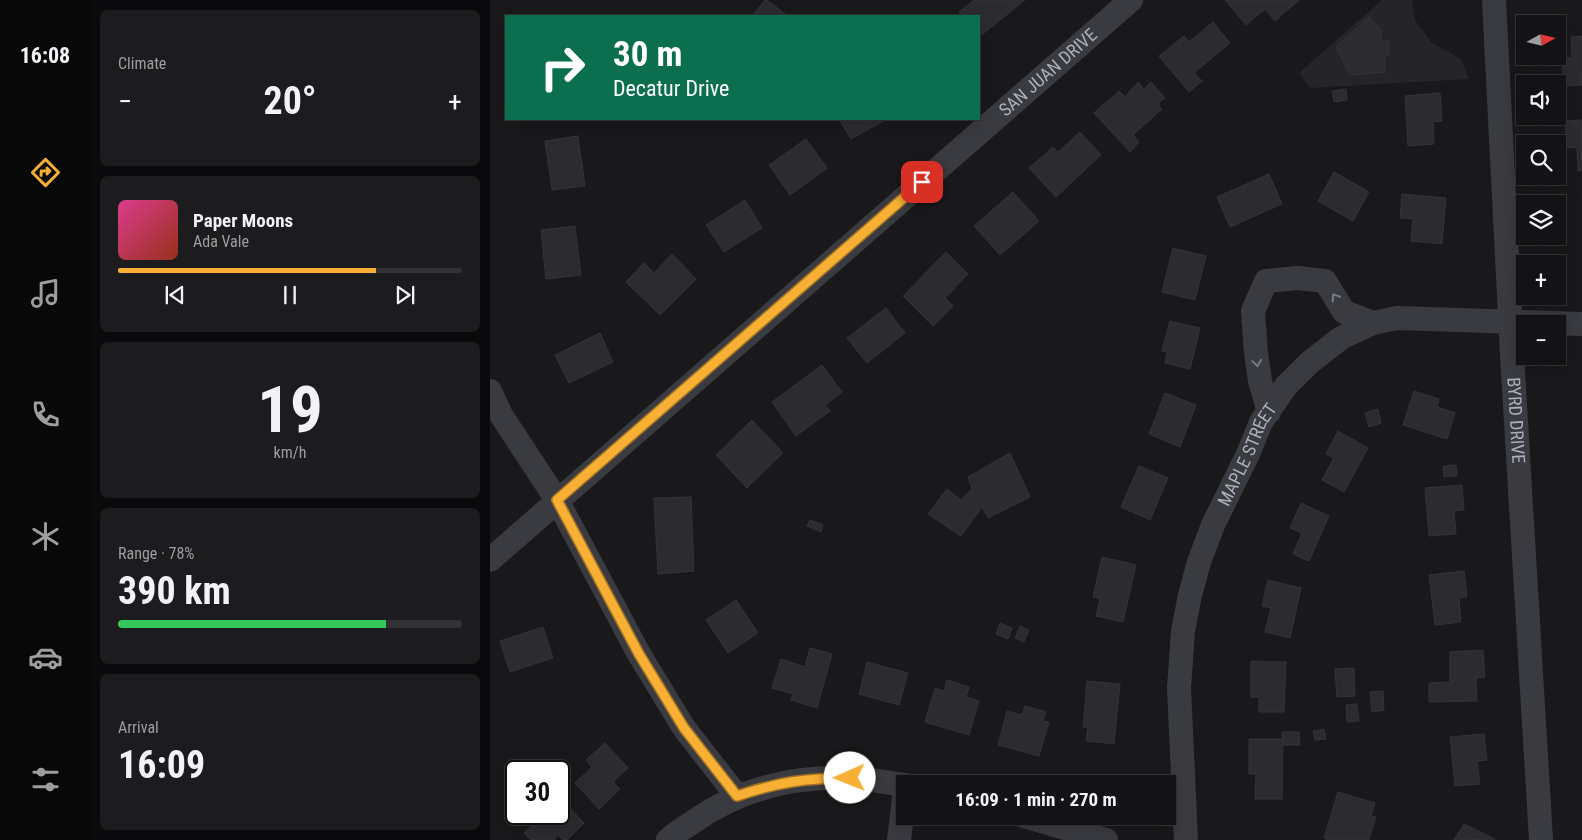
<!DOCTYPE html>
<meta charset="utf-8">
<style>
:root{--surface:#131315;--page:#1c1c1e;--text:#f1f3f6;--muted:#9d9ea0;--line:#323234;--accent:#f8b034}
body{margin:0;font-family:"Roboto Condensed",sans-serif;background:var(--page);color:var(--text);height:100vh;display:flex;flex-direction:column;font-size:19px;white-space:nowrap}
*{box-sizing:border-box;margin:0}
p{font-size:16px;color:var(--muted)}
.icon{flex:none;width:28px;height:28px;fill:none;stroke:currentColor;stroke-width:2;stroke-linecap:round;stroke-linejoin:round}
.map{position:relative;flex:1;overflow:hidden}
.drawer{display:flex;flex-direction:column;gap:10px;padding:10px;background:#0a0a0c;width:400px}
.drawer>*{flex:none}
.guide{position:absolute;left:15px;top:15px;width:475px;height:105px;border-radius:0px;box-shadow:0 5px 20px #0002,0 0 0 1px var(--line);background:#0b6e4f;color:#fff;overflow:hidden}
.needle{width:32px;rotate:82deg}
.buttons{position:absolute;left:1026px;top:15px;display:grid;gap:10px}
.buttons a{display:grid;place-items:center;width:50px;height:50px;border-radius:0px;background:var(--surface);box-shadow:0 5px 20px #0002,0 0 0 1px var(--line);font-size:25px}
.speed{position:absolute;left:15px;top:760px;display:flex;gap:10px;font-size:25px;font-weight:700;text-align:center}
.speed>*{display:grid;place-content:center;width:65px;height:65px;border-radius:50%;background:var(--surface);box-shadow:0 5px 20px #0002,0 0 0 1px var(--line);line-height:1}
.speed .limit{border:2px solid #111;border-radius:8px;background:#fff;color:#111}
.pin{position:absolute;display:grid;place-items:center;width:42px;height:42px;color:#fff;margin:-21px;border-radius:10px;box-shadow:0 2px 8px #0006}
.me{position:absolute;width:55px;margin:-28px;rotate:269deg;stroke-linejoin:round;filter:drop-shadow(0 0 4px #0008)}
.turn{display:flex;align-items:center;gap:18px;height:105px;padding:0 25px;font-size:22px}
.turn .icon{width:65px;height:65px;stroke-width:2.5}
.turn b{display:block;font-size:35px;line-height:42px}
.big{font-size:38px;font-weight:700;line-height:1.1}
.drawer .tile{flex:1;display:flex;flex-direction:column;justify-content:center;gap:8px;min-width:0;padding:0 18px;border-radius:8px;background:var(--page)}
.drawer .dial{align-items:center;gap:0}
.dial b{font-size:65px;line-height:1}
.song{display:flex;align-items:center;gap:15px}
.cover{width:60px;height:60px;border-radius:8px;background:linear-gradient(135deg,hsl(330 70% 55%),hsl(10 70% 35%))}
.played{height:5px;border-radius:2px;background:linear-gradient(90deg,var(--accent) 75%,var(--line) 75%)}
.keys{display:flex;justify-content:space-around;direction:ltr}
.heat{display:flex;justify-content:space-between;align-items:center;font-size:28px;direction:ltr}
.charge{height:8px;border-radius:4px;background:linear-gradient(90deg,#34c759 78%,var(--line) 0)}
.trip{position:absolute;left:406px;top:775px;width:280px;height:50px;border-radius:0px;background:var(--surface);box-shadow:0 5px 20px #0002,0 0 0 1px var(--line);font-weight:700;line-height:50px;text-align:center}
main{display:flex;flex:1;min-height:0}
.dock{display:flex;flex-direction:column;width:90px;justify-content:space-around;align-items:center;background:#080808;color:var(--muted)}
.dock .icon{width:35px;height:35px}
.dock .current{color:var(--accent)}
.dock b{font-size:22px;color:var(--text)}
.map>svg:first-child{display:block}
.built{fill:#252529}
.building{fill:#2c2c30;stroke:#333338}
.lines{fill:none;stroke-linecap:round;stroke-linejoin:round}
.minor{stroke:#3a3b41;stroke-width:24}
.oneway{stroke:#787c85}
.route-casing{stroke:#a17222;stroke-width:12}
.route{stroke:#f8b034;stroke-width:9}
.labels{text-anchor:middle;stroke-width:5;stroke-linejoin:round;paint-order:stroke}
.street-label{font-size:18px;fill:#abb1bc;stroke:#141417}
</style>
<main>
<nav class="dock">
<b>16:08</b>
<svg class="icon current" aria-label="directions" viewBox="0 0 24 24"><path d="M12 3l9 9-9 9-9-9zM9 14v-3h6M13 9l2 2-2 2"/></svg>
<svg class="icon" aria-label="music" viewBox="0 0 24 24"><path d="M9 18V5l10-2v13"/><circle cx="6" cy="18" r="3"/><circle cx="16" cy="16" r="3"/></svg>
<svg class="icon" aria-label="phone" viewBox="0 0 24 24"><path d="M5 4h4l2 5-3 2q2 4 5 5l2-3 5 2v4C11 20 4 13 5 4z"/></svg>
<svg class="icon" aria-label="climate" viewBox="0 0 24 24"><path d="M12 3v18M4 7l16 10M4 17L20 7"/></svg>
<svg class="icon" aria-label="car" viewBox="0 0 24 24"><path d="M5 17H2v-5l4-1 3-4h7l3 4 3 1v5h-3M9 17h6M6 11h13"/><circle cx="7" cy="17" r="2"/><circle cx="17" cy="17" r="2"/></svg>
<svg class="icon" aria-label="filters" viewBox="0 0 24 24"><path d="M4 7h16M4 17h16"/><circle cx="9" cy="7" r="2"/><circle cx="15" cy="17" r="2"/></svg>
</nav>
<section class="drawer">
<div class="tile"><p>Climate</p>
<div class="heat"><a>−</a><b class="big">20°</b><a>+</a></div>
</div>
<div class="tile">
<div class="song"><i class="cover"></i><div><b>Paper Moons</b><p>Ada Vale</p></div></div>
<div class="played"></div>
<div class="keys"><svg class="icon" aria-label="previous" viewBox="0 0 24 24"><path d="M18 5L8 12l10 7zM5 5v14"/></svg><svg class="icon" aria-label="pause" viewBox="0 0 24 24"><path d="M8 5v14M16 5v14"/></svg><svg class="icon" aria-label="next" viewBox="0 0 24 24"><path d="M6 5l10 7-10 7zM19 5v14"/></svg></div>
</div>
<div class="tile dial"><b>19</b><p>km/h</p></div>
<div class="tile"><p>Range · 78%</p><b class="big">390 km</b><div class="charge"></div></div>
<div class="tile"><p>Arrival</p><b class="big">16:09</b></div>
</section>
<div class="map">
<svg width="1092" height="840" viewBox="0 0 1092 840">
<rect width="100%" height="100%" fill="#19191c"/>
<polygon class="built" points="892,0 922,0 925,20 941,42 971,59 979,79 820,88 809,73"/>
<g class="building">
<polygon points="275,0 277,0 298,16 262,16"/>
<polygon points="484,0 535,0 489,37 489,16 472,16 469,12"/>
<polygon points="735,0 809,0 785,21 775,9 756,25"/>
<polygon points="879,17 892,31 890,41 898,41 899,55 894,57 895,72 860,75 846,47"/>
<polygon points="723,22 740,43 704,73 712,81 699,92 669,56 694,36 699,42"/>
<polygon points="1092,36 1092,85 1074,86 1072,58 1082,58 1081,37"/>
<polygon points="648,82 654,89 661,82 675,98 668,103 671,110 643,135 649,142 640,152 604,113 629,91 635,97"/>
<polygon points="856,89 857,100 844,102 842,91"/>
<polygon points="950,93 952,121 943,122 944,144 918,146 915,96"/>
<polygon points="349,119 397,119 361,139"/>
<polygon points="1092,120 1092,170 1088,171 1087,147 1077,148 1075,121"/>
<polygon points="590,132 611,155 566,197 539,168 563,147 568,152"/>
<polygon points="88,136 95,186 62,190 55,141"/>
<polygon points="316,139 337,168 300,195 279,165"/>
<polygon points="844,172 879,192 863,221 828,201"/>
<polygon points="779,174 792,204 740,227 727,197"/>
<polygon points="523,192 549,221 510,255 484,226"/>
<polygon points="912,194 956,198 952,244 921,241 923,219 910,218"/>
<polygon points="255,200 272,228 234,252 216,225"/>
<polygon points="85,226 91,275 56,279 51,230"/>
<polygon points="683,248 716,256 705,300 672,292"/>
<polygon points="456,252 478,274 455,298 463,306 443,326 413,296"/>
<polygon points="182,254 206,279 170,315 136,282 154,263 164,273"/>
<polygon points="396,308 415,333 377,363 357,338"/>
<polygon points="680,321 710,328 700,369 675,363 677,352 672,351"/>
<polygon points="110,333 123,362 79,383 65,355"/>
<polygon points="332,365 352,392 335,405 340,411 306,436 282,402"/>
<polygon points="924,391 949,399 947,407 965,413 957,439 913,425"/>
<polygon points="675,393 706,405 690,447 659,434"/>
<polygon points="888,409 891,423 879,427 875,413"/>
<polygon points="262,420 293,453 257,488 226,455"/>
<polygon points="848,431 878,448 854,492 832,480 844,458 836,454"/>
<polygon points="520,453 540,497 498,518 492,507 471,536 438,514 457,489 471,500 482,489 478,477"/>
<polygon points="966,465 967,476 954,477 953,466"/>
<polygon points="649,466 678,478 660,520 631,507"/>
<polygon points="972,485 974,510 964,511 966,534 939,536 935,488"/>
<polygon points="201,497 204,571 168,574 164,498"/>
<polygon points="811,503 839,516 819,561 803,554 812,533 800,528"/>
<polygon points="320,520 333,525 331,532 317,526"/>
<polygon points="612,557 646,565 633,622 606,616 610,599 603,597"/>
<polygon points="974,571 977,597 969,598 971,622 945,625 939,575"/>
<polygon points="778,580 811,588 800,638 775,632 781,608 772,606"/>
<polygon points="246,600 268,633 238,653 216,620"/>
<polygon points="510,623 522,628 518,639 506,634"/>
<polygon points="530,626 539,630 534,642 525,638"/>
<polygon points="53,627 63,658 20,672 10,641"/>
<polygon points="320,648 342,654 327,708 301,700 303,694 282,688 291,659 315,667"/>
<polygon points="993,650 995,677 986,678 987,701 939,702 939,683 960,682 960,652"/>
<polygon points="761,661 796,662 794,712 769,712 769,697 761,697"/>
<polygon points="377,662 418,673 409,705 369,694"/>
<polygon points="864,668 865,696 847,697 845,669"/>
<polygon points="457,680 479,687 476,697 489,701 479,735 435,722 445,688 454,691"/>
<polygon points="597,681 630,684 624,744 596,741 598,727 593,727"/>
<polygon points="893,691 894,710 882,712 880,692"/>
<polygon points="867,704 869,721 857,722 856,705"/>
<polygon points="535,706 556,712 553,721 559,722 549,756 508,745 517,711 532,715"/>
<polygon points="834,729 836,739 825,740 823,731"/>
<polygon points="792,732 809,732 810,745 793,745"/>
<polygon points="994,734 997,760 987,761 990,784 965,786 960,737"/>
<polygon points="759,739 793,739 792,799 765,799 766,774 759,774"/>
<polygon points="115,743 138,768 123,782 130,789 109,809 85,783 102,767 96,760"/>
<polygon points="848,792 885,803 881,816 886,817 879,840 840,840 834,838"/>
<polygon points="70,798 94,823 77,840 73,840 68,835 64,840 41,840 34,833 54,814 69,814"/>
<polygon points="974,824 1005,839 964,840"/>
</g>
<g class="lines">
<g class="minor">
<path id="s1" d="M1004,0L1022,355L1051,840"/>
<polyline points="0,391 11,415 67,500 149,654 194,728 247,796"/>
<polyline points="779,412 770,381 766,353 763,311 776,281 808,278 835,281 854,312 883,323"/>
<path id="s2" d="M0,560L641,0"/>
<polyline points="534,816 616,840"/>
<path d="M178,840C185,833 194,828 203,822C250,789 301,776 358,778C377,778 396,783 415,785"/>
<polyline points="409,840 415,790"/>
<path id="s3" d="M696,840L689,688L693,631L700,595L709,562L723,525L758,454L771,422L796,386L819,363L851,338L883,323L907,318L1092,324"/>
</g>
</g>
<defs><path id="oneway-chevron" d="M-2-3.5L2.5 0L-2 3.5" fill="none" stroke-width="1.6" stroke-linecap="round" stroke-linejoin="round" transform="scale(1.25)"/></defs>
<g class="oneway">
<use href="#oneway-chevron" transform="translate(845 297) rotate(-122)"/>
<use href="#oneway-chevron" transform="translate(767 363) rotate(82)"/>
</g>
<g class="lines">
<defs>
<path id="route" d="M360,778C317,778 288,782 247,796L194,728L149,654L67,500L432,182"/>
</defs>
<use href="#route" class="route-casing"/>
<use href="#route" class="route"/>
</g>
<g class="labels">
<g class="street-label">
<text dy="6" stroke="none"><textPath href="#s2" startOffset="741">SAN JUAN DRIVE</textPath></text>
<text dy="6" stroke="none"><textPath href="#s1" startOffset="421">BYRD DRIVE</textPath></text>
<text dy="6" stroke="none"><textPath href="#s3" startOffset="398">MAPLE STREET</textPath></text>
</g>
</g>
</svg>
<div class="buttons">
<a><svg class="needle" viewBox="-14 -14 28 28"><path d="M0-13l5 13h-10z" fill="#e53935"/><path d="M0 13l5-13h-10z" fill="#9d9ea0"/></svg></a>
<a><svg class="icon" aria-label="sound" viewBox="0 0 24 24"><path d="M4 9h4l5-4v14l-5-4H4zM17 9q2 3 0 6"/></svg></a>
<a><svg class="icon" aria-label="search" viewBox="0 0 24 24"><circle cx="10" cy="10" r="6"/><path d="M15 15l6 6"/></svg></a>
<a><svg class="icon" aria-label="layers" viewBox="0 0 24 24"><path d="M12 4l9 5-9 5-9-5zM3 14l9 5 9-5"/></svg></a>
<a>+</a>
<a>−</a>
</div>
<div class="speed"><div class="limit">30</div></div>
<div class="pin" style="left:432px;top:182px;background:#d93025"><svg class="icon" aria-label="arrive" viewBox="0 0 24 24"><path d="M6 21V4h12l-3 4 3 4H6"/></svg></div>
<svg class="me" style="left:360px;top:778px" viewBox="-20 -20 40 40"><circle r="19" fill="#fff"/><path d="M0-13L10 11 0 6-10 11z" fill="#f8b034"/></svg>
<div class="trip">16:09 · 1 min · 270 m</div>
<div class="guide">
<div class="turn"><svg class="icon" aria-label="right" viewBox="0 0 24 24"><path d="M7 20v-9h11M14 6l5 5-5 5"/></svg><div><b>30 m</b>Decatur Drive</div></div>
</div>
</div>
</main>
